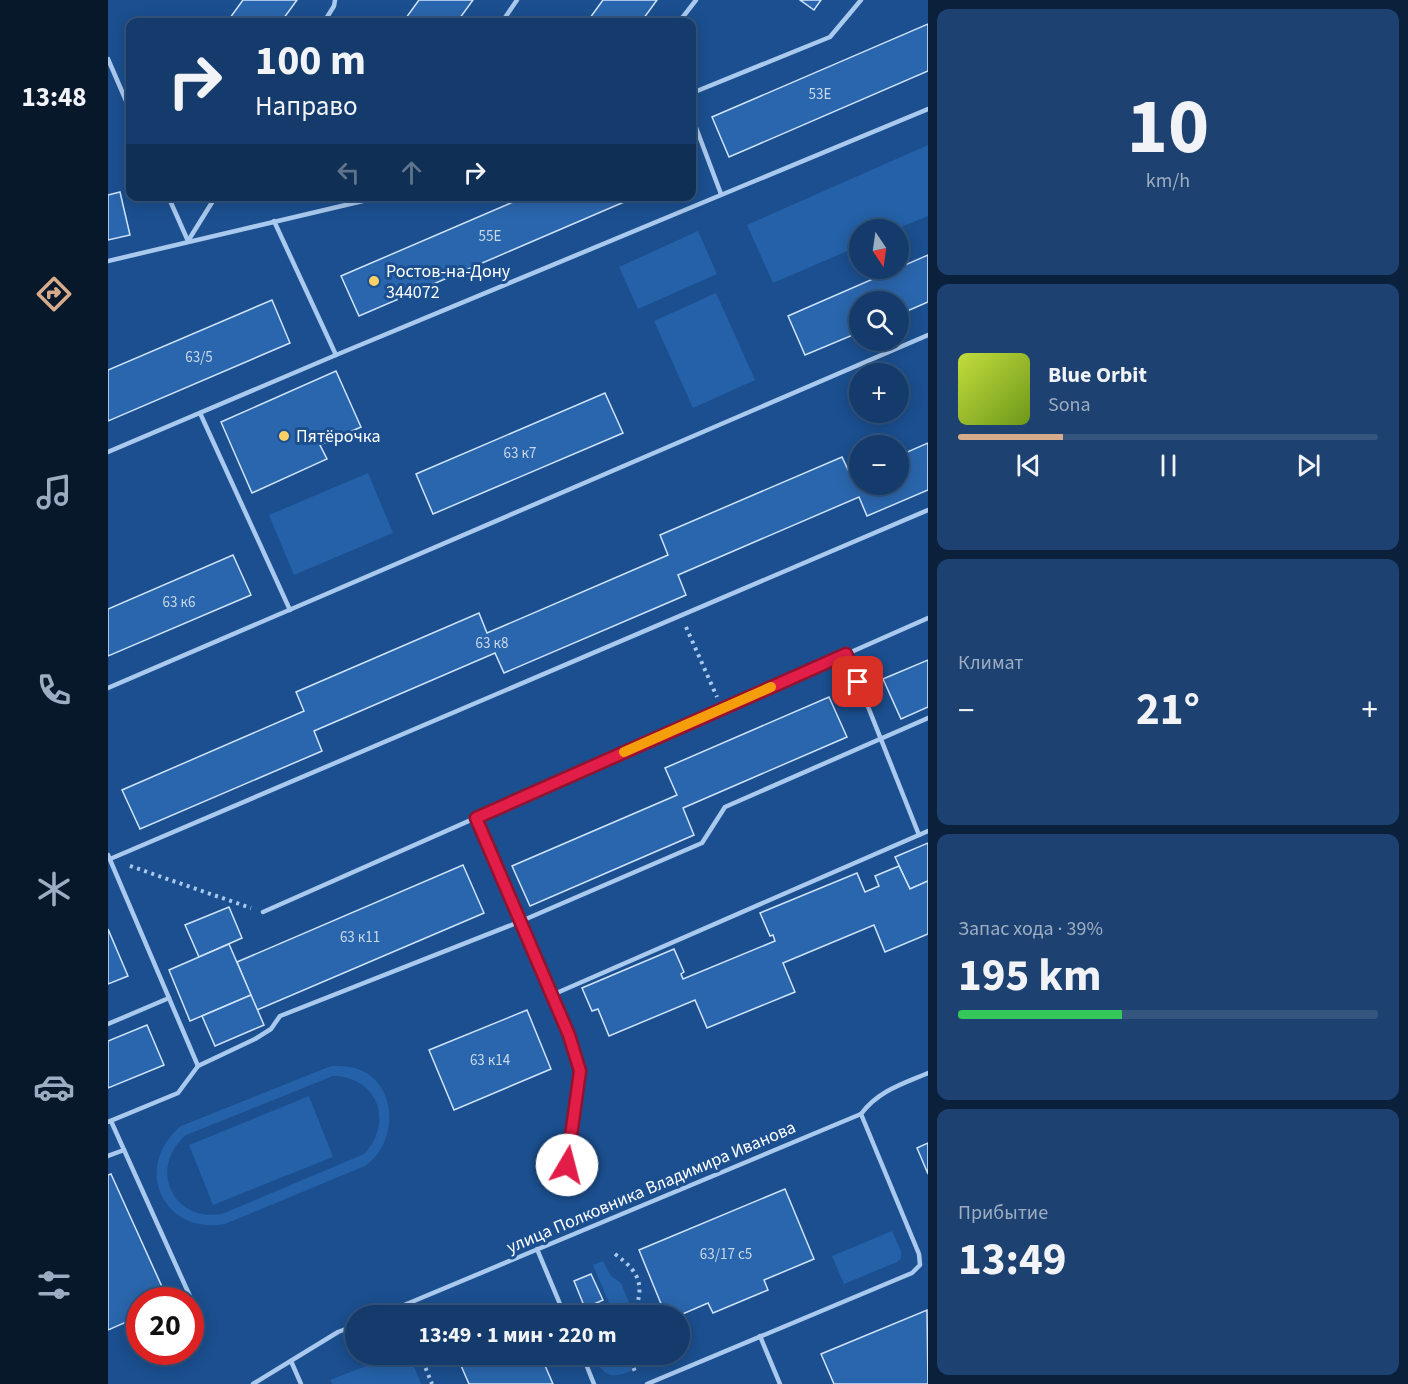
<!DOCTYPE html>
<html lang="ru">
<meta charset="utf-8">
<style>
:root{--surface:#143b6b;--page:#1d4271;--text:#f1f3f6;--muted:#9dadc1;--line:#33557e;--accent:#d6ab8b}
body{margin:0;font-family:"Source Sans 3",sans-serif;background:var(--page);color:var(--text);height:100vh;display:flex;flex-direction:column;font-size:22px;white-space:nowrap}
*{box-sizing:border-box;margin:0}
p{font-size:20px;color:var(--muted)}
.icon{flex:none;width:33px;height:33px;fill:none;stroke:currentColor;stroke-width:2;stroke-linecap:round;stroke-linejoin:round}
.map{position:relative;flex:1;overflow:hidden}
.side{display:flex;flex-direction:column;gap:9px;padding:9px;background:#0b203b;width:480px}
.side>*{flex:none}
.hud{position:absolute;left:18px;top:18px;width:570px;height:183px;border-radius:12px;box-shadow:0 3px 15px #0003,0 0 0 2px var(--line);background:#143b6b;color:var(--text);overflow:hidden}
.needle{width:39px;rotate:167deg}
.buttons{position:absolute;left:741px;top:219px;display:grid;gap:12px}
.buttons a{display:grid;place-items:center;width:60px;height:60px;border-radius:50%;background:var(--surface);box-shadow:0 3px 15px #0003,0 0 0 2px var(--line);font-size:30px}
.speed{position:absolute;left:18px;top:1287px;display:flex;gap:12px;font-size:30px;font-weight:700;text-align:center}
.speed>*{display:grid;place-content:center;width:78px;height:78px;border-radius:50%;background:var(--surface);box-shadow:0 3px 15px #0003,0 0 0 2px var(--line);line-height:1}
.speed .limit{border:9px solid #d22;background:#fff;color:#111}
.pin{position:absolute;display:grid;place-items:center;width:51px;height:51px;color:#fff;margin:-26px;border-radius:12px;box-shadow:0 3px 9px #0006}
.me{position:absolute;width:66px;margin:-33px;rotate:8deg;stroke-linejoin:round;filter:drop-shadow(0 0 4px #0008)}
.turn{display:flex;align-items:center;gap:21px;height:126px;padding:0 30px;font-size:27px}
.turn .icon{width:78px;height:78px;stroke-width:2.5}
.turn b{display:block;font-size:42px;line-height:51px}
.lanes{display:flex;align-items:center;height:57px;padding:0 30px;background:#0003;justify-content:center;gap:30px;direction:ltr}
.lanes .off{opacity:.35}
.big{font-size:45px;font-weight:700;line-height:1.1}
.side .widget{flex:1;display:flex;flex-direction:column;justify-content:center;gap:9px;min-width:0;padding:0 21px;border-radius:12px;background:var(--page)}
.side .dial{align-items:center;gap:0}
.dial b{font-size:78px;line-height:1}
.song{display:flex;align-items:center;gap:18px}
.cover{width:72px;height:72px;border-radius:9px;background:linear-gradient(135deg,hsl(70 70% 55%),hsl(80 70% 35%))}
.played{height:6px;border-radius:3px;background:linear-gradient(90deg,var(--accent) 25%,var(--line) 25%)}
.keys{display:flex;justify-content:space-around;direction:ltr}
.heat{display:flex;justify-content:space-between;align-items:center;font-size:33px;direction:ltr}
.charge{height:9px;border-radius:4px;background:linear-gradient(90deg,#34c759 39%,var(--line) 0)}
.trip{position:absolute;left:237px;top:1305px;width:345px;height:60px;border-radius:30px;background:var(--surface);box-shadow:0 3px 15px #0003,0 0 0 2px var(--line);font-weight:700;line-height:60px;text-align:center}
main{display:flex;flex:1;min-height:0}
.menu{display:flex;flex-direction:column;width:108px;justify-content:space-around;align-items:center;background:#08182b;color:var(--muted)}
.menu .icon{width:42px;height:42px}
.menu .selected{color:var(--accent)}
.menu b{font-size:27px;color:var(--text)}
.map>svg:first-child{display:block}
.green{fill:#2461a8;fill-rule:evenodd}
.building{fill:#2a66ad;stroke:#cfe3fa;stroke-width:1.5}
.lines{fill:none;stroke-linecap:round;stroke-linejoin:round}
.path{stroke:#a9c9ee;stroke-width:4;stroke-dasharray:3 4.5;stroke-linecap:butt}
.lane{stroke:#a9c9ee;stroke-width:4.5}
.route-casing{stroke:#92132f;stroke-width:15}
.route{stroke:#e11d48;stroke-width:10}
.slow{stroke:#f59e0b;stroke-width:10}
.poi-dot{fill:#ffd166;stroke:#1b4f8f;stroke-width:2}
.labels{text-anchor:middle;stroke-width:6;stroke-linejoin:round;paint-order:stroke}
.number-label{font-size:15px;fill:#cad9ea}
.poi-label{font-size:18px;fill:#fff;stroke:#1b4f8f;text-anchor:start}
.street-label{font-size:18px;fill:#fff;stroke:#1b4f8f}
</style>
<main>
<nav class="menu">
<b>13:48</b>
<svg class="icon selected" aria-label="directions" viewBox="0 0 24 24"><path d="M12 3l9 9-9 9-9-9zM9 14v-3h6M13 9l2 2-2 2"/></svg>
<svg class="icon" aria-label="music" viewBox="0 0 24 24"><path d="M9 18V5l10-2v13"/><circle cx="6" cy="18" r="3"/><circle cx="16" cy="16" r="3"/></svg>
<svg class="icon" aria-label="phone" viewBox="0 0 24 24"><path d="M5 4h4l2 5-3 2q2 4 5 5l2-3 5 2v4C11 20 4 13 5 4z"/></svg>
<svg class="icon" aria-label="climate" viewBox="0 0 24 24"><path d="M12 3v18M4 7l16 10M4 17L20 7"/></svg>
<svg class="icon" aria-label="car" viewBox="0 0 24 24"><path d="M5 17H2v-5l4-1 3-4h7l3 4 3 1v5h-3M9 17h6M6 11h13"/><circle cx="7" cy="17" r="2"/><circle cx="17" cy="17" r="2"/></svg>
<svg class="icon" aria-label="filters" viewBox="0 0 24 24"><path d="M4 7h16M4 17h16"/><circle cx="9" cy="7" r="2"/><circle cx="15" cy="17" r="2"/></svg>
</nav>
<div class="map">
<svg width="820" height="1384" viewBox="0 0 820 1384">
<rect width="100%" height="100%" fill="#1b4f8f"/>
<g class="green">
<polygon points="820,145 820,216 788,229 752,230 751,246 665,283 639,225"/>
<polygon points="590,231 609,274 530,309 511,267"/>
<polygon points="608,293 647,380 585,408 546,321"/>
<polygon points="260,473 285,533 186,575 161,515"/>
<path d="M223,1066C231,1066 239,1066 247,1068C291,1081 291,1143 257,1166L117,1224C54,1235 24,1166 73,1126ZM225,1076C270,1077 286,1122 256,1154L114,1214C64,1222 40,1168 78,1135Z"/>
<polygon points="201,1096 225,1157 105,1205 81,1145"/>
<polygon points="784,1231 793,1251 793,1258 789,1262 736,1284 724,1256"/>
<polygon points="495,1261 503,1276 513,1283 524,1310 521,1315 472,1315 501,1303 485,1265"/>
<polygon points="301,1354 313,1384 224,1384 222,1380 287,1355"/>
<path d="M486,1355H518L525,1370C502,1380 495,1376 486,1355Z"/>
</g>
<g class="building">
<polygon points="135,0 189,0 173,22 119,22"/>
<polygon points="311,0 365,0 349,22 295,22"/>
<polygon points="495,0 549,0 533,22 479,22"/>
<polygon points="692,0 713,0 706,10"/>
<polygon points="820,24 820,71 621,157 604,117"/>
<polygon points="12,192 22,235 0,240 0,195"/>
<polygon points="419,196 530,196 251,316 233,276"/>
<polygon points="820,255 820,302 790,315 790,302 752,302 752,332 697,355 680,316"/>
<polygon points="164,300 182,343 0,421 0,370"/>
<polygon points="228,371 253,427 212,445 219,459 144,493 113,422"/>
<polygon points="497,393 515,433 325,514 308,474"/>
<polygon points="820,443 820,490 759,516 751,497 570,575 578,595 396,673 387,653 206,731 214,751 32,829 14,790 196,711 188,692 371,613 379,633 560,555 552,535 734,457 743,476 752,473 752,484 790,484 790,456"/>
<polygon points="125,555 143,595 0,656 0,609"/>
<polygon points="820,660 820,707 793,719 775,679"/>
<polygon points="721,697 739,737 575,808 586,835 422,906 404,866 569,795 557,768"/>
<polygon points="820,843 820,881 802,889 787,857"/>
<polygon points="355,865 376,913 149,1010 129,962"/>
<polygon points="791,866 802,889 820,881 820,934 777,952 766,925 675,963 687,992 599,1028 587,1000 501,1036 490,1009 484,1011 474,988 566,949 576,972 573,974 575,979 667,941 665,935 662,936 652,913 749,873 757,892 771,886 767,876"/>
<polygon points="121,907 134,938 91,957 77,925"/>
<polygon points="0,929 20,976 0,984"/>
<polygon points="121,944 143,995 82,1021 61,970"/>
<polygon points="143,995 156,1025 107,1046 94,1016"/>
<polygon points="419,1010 443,1069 346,1110 321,1050"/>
<polygon points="39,1025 56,1065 0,1088 0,1041"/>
<polygon points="820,1143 820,1174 809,1148"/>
<polygon points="3,1174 60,1300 32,1300 32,1316 0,1330 0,1175"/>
<polygon points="677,1189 706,1259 656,1280 660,1290 605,1313 600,1303 570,1316 558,1316 531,1250"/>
<polygon points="483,1274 495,1300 477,1308 466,1281"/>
<polygon points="819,1310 820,1384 726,1384 713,1354"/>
<polygon points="348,1354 432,1354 445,1384 361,1384"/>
</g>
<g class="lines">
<g class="path">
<polyline points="578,627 609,697"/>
<polyline points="22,866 143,908"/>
<path d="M507,1254C533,1273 537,1286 525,1316"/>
<polyline points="312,1354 324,1384"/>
<polyline points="520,1354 528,1374"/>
</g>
<g class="lane">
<polyline points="216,22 226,6 227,0"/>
<polyline points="394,22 409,0"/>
<polyline points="571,22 588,0"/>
<polyline points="0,59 22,110"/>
<polyline points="584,93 722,37 753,0"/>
<polyline points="584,117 613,194"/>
<polyline points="60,196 80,241"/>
<polyline points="166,221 228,355"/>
<polyline points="80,241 108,196"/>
<polyline points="0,261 276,196"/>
<polyline points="92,413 182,610"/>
<polyline points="0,452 228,355 820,109"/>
<polyline points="738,654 750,682"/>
<polyline points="0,688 820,335"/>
<polyline points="753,689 811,835"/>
<polyline points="368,818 461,1035 472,1071 459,1165"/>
<polyline points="0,855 90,1066"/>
<polyline points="2,859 820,510"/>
<polyline points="155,912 820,618"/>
<polyline points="444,995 820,831"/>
<polyline points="0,1024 61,998"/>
<polyline points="3,1121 85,1303"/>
<polyline points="0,1122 70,1093 90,1066 147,1039 163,1029 172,1016 411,922 594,843 617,807 820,718"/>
<polyline points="0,1156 16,1150"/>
<polyline points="429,1249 457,1316"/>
<path d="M270,1316L753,1114C770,1091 794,1084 820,1073"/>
<polyline points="652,1336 672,1384"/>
<polyline points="474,1354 486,1384"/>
<polyline points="183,1361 193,1384"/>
<polyline points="145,1384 230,1332 248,1325"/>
<polyline points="539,1384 804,1273 812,1265 811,1254 753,1114"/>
</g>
</g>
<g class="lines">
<defs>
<polyline id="route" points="459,1165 472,1071 461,1035 368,818 738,654 750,682"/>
</defs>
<use href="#route" class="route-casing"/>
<use href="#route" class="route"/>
<polyline class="slow" points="516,752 663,687"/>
</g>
<g class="poi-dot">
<circle cx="266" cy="281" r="6"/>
<circle cx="176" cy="436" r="6"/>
</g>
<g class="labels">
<g class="number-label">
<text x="712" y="99">53Е</text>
<text x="382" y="241">55Е</text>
<text x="91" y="362">63/5</text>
<text x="412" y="458">63 к7</text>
<text x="71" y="607">63 к6</text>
<text x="384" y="648">63 к8</text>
<text x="252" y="942">63 к11</text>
<text x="382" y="1065">63 к14</text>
<text x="618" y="1259">63/17 с5</text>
</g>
<g class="poi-label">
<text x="278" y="277">Ростов-на-Дону<tspan x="278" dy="21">344072</tspan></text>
<text x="188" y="442">Пятёрочка</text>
</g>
<g class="street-label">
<text transform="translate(543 1187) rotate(-23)" y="6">улица Полковника Владимира Иванова</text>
</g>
</g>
</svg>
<div class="buttons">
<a><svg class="needle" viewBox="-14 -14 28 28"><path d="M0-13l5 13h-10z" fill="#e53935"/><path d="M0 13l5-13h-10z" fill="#9dadc1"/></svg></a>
<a><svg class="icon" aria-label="search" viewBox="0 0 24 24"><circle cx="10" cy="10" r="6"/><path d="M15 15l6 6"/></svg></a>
<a>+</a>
<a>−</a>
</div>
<div class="speed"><div class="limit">20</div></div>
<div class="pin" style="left:750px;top:682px;background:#d93025"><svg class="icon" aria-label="arrive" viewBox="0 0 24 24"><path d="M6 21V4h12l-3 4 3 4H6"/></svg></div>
<svg class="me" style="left:459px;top:1165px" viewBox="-20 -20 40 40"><circle r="19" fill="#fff"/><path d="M0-13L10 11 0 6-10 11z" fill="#e11d48"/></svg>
<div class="trip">13:49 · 1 мин · 220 m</div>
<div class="hud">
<div class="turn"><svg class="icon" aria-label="right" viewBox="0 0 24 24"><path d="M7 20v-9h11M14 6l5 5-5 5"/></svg><div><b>100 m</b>Направо</div></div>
<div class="lanes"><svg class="icon off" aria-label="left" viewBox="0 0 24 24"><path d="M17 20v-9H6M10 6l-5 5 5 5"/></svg><svg class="icon off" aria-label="ahead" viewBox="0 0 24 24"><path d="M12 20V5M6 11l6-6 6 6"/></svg><svg class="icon" aria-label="right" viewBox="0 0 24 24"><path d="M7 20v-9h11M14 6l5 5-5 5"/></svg></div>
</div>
</div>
<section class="side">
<div class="widget dial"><b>10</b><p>km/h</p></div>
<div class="widget">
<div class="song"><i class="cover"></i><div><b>Blue Orbit</b><p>Sona</p></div></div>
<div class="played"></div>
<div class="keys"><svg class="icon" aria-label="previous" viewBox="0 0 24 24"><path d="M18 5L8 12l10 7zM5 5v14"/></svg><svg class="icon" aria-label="pause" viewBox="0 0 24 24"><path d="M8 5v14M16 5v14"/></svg><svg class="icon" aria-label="next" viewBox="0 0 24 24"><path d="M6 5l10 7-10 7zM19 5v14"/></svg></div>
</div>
<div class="widget"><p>Климат</p>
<div class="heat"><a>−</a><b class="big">21°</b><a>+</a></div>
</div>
<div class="widget"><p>Запас хода · 39%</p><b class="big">195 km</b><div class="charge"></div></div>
<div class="widget"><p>Прибытие</p><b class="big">13:49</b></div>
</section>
</main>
